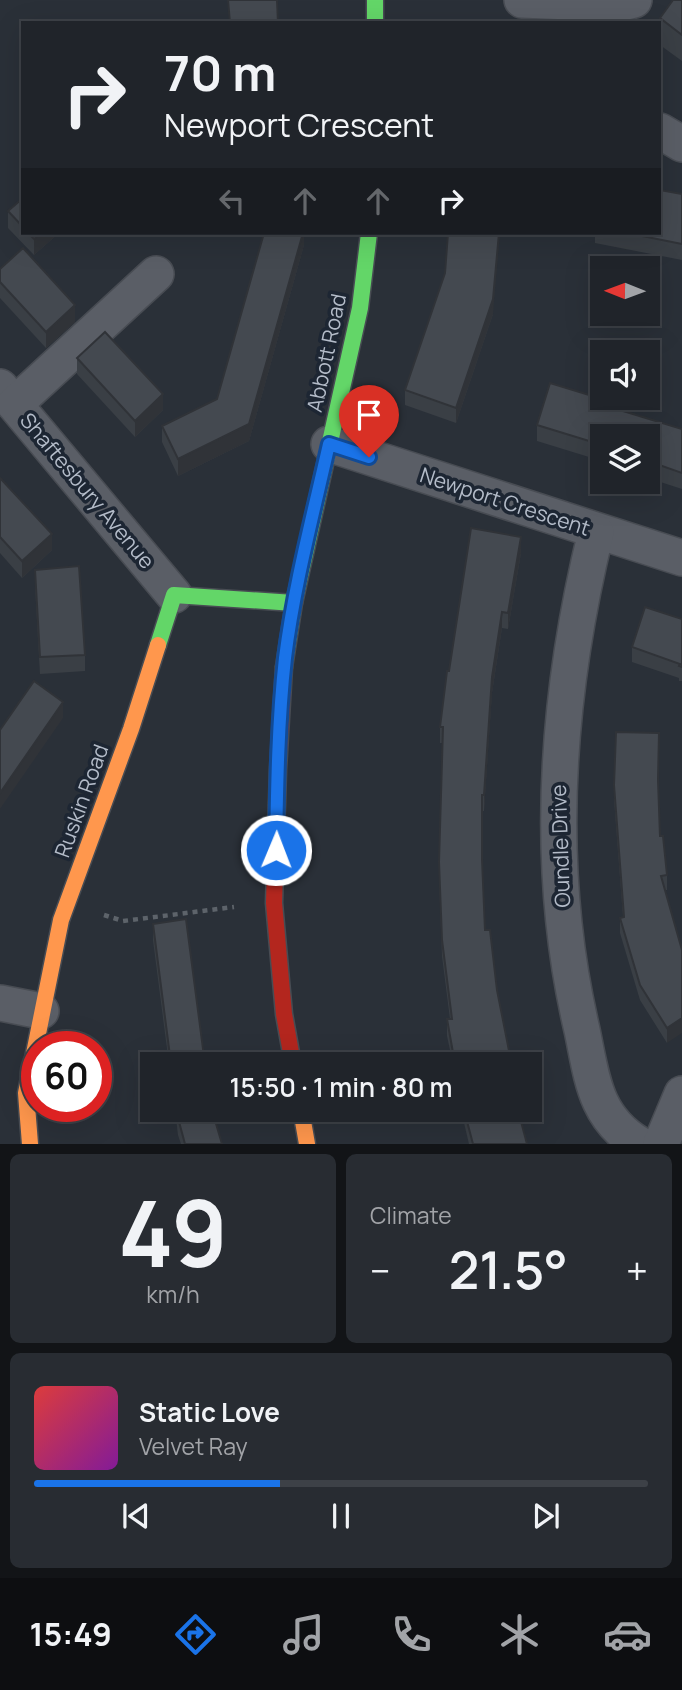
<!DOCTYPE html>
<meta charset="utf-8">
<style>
:root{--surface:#20242a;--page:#282c32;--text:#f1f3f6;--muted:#a2a4a8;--line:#3d4147;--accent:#1a73e8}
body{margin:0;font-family:Manrope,sans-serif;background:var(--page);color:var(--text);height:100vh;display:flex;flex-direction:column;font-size:26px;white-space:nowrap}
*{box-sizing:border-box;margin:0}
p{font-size:23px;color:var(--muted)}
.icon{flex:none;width:38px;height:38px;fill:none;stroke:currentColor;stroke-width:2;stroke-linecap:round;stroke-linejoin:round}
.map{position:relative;height:1144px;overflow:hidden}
.side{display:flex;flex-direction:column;gap:10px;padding:10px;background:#121417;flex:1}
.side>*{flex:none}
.banner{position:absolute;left:21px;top:21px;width:640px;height:214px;border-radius:0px;box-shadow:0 7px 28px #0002,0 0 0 2px var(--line);background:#20242a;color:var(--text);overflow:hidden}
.needle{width:46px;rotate:271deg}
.buttons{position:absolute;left:590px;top:256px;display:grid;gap:14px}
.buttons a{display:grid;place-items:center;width:70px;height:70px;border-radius:0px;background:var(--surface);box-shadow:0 7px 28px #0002,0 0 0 2px var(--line);font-size:35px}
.speed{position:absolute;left:21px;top:1031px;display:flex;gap:14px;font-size:35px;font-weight:700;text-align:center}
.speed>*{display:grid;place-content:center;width:91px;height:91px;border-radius:50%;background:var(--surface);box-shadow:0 7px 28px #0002,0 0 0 2px var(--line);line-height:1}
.speed .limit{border:10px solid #d22;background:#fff;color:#111}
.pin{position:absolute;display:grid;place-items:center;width:60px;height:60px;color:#fff;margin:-72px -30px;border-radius:50% 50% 50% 0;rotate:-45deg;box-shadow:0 0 7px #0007}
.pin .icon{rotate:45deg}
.me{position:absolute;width:77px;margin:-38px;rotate:1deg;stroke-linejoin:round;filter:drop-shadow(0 0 5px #0008)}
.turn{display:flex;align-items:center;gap:24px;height:147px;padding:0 28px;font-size:32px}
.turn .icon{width:91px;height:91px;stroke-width:2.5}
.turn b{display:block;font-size:49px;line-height:60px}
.lanes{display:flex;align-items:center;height:66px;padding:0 28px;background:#0003;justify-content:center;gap:35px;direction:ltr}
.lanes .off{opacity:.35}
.big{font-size:52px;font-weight:600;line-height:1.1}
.side .card{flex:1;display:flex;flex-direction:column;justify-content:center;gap:10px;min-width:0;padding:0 24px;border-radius:10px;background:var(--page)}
.side .dial{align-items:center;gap:0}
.dial b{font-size:91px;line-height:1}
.song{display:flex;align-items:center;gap:21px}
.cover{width:84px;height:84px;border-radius:10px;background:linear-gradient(135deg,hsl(0 70% 55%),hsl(290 70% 35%))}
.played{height:7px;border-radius:4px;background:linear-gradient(90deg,var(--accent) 40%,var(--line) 40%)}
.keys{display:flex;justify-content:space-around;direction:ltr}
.heat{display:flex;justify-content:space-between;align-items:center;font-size:38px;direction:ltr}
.side .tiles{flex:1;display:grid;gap:10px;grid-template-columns:1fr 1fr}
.card:last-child{grid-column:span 2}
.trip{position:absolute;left:140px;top:1052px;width:402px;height:70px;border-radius:0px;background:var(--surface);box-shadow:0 7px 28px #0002,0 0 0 2px var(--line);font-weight:600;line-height:70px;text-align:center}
.tabs{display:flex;height:112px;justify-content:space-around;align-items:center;background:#0d0e11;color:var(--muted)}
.tabs .icon{width:49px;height:49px}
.tabs .on{color:var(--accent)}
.tabs b{font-size:32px;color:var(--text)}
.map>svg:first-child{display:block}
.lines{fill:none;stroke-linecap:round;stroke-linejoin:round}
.street-casing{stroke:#484c53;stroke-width:38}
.fast-casing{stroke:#484c53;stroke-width:19}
.slow-casing{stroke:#484c53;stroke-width:19}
.jam-casing{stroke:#484c53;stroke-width:19}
.path{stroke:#5d636a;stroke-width:4.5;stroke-dasharray:5 5;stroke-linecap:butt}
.street{stroke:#5a5e66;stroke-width:35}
.fast{stroke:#63d668;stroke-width:16}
.slow{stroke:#ff974d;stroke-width:16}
.jam{stroke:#b3261e;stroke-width:16}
.wall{fill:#3a3f45}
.shaded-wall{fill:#303338}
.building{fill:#444950;stroke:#303338;stroke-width:2}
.route-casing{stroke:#114b97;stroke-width:18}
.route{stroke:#1a73e8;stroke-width:12}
.labels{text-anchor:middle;stroke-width:7;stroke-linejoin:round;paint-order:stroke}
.street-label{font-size:21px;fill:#b4bcc9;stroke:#1d2633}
</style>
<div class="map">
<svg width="682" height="1144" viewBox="0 0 682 1144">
<rect width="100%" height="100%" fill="#2a3038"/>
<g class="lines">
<defs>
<g id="street">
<polyline points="522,0 618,4 634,0"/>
<polyline points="660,131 682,144"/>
<polyline points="0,387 174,595"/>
<polyline points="15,404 156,274"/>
<polyline points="329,444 682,558"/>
<path d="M596,532C556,696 543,864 582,1030C592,1077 594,1117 639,1144"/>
<polyline points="0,1003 41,1011"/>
<polyline points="661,1144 682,1094"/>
</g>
<g id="fast">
<polyline points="375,0 375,23"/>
<polyline points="158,645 174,595 294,603"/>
<polyline points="284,667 294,603 360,308 369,233"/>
</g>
<g id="slow">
<polyline points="301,1110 307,1144"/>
<polyline points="30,1144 26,1093 61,920 131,729 158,645"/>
</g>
<polyline id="jam" points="284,667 278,769 274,903 284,1014 293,1064"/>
</defs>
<use href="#street" class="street-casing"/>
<use href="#fast" class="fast-casing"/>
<use href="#slow" class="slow-casing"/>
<use href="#jam" class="jam-casing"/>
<polyline class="path" points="104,915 123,921 234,907"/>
<use href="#street" class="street"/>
<use href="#fast" class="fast"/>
<use href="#slow" class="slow"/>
<use href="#jam" class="jam"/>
</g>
<g class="wall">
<polygon points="682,0 682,61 660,45 660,18"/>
<polygon points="682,194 682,260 595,243 595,233 660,233"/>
<polygon points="23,198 23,233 59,233 34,255 8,228 8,211"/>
<polygon points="304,233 304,245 249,441 178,476 162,442 162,426 217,399"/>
<polygon points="0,269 75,322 46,348 0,298"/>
<polygon points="493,314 456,423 405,405 405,390"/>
<polygon points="77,358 163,410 135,437 77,374"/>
<polygon points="622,410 682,429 682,489 648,478 648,436 602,436 602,461 537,441 537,425"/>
<polygon points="0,478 52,550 22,578 0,553"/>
<polygon points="521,553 508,629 502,628 492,693 484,811 482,811 482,860 485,930 511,1064 453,1064 447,1036 447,1019 450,1019 442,956 439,878 442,743 440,743 440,727 449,671"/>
<polygon points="35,570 85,655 85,671 40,674 35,586"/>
<polygon points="682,619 682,681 679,681 679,678 632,662 632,647"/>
<polygon points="659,748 658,787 660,836 667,875 667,890 665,890 682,950 667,1043 640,1000 620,933 620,918 623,917 614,800 614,785"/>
<polygon points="153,924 205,1064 169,1064 153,940"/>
<polygon points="175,1110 212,1110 222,1144 181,1144 178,1135"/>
<polygon points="461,1110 518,1110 527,1144 469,1144"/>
</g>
<g class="shaded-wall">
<polygon points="41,233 59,233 34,255 34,239"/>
<polygon points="303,233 304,233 304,245 249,441 178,476 178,459 249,424"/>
<polygon points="499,233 500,233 493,314 456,423 456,408"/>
<polygon points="75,305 75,322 46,348 46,332"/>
<polygon points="163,394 163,410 135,437 135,421"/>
<polygon points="52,534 52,550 22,578 22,561"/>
<polygon points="521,537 521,553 508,629 508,613"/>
<polygon points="502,612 502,628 492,693 484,811 484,795 492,677"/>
<polygon points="63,702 63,718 0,809 0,793"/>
<polygon points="682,1018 682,1033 667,1043 667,1028"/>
</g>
<g class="building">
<polygon points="228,0 277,0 278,23 230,23"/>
<polygon points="673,0 682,0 682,35 660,18"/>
<polygon points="660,190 682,194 682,244 627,233 660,233"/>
<polygon points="23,198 23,227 8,211"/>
<polygon points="28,233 41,233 34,239"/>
<polygon points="264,233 303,233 249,424 178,459 162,426 217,399"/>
<polygon points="448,233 499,233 493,299 456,408 405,390 445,273"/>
<polygon points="23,248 75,305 46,332 0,282 0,269"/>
<polygon points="105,332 163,394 135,421 77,358"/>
<polygon points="550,383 622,405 620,410 682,429 682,473 648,461 648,436 602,436 602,445 537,425"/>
<polygon points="0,478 52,534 22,561 0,537"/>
<polygon points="471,528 521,537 508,613 502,612 492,677 484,795 482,795 482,859 485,930 490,930 497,990 511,1061 506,1062 507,1064 455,1064 447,1019 452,1019 442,940 439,862 443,727 440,727 447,671 449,671"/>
<polygon points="79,566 85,655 40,657 35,570"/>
<polygon points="645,607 682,619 682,667 679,666 680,664 632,647"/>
<polygon points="34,681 63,702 0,793 0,730"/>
<polygon points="616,732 659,733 658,780 660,836 663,836 667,875 661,876 682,950 682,1018 667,1028 640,985 620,918 624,917 614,785"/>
<polygon points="186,919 205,1064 171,1064 153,924"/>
<polygon points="177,1110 212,1110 222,1144 185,1144 178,1118"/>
<polygon points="464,1110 518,1110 527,1144 473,1144"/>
</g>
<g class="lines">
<defs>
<path id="route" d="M276,850C277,786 278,721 285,658C294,586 313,515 329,444L369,457"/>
</defs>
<use href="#route" class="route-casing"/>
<use href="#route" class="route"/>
</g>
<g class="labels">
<g class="street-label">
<text transform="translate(327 353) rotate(-78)" y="7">Abbott Road</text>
<text transform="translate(87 491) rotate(50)" y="7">Shaftesbury Avenue</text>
<text transform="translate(505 502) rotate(18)" y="7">Newport Crescent</text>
<text transform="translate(82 801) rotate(-70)" y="7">Ruskin Road</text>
<text transform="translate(561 846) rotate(-92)" y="7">Oundle Drive</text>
</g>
</g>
</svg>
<div class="buttons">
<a><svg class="needle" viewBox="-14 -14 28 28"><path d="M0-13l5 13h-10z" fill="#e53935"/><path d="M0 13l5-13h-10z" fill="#a2a4a8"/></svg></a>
<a><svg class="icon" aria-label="sound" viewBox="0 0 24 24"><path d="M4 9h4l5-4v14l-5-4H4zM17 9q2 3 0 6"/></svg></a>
<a><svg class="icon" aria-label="layers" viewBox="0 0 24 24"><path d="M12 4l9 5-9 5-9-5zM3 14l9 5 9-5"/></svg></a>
</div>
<div class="speed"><div class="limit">60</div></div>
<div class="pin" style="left:369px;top:457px;background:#d93025"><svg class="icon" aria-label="arrive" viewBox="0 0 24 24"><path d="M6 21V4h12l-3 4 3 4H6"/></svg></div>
<svg class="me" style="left:276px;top:850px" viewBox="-20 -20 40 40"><circle r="17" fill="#1a73e8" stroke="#fff" stroke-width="3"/><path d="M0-11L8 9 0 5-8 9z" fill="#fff"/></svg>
<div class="trip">15:50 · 1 min · 80 m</div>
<div class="banner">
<div class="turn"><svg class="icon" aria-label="right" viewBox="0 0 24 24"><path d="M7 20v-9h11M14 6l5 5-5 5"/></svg><div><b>70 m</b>Newport Crescent</div></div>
<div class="lanes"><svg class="icon off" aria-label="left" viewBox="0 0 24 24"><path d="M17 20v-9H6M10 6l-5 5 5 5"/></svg><svg class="icon off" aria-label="ahead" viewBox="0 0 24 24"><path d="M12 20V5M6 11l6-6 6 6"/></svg><svg class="icon off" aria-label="ahead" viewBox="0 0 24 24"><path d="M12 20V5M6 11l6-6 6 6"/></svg><svg class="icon" aria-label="right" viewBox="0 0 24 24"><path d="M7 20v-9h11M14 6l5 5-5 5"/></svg></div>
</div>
</div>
<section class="side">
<div class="tiles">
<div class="card dial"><b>49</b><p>km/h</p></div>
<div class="card"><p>Climate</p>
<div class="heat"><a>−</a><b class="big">21.5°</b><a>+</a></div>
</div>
<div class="card">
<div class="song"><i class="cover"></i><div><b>Static Love</b><p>Velvet Ray</p></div></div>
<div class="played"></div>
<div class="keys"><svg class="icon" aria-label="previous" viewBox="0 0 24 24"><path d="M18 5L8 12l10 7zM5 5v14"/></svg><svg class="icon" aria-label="pause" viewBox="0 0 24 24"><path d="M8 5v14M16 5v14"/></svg><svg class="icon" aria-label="next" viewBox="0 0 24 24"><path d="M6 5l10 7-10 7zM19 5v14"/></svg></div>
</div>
</div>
</section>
<nav class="tabs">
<b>15:49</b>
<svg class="icon on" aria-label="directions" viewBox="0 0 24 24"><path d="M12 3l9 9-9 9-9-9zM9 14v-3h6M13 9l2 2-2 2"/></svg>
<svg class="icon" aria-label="music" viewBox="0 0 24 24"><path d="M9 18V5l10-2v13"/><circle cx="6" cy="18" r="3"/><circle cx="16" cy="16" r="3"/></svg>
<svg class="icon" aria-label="phone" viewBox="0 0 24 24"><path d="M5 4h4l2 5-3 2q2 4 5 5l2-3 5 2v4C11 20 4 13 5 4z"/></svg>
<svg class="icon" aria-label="climate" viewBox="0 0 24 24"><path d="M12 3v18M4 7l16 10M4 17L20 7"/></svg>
<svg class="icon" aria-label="car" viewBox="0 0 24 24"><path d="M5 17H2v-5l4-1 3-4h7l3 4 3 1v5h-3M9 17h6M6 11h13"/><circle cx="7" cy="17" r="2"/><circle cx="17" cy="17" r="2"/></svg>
</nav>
